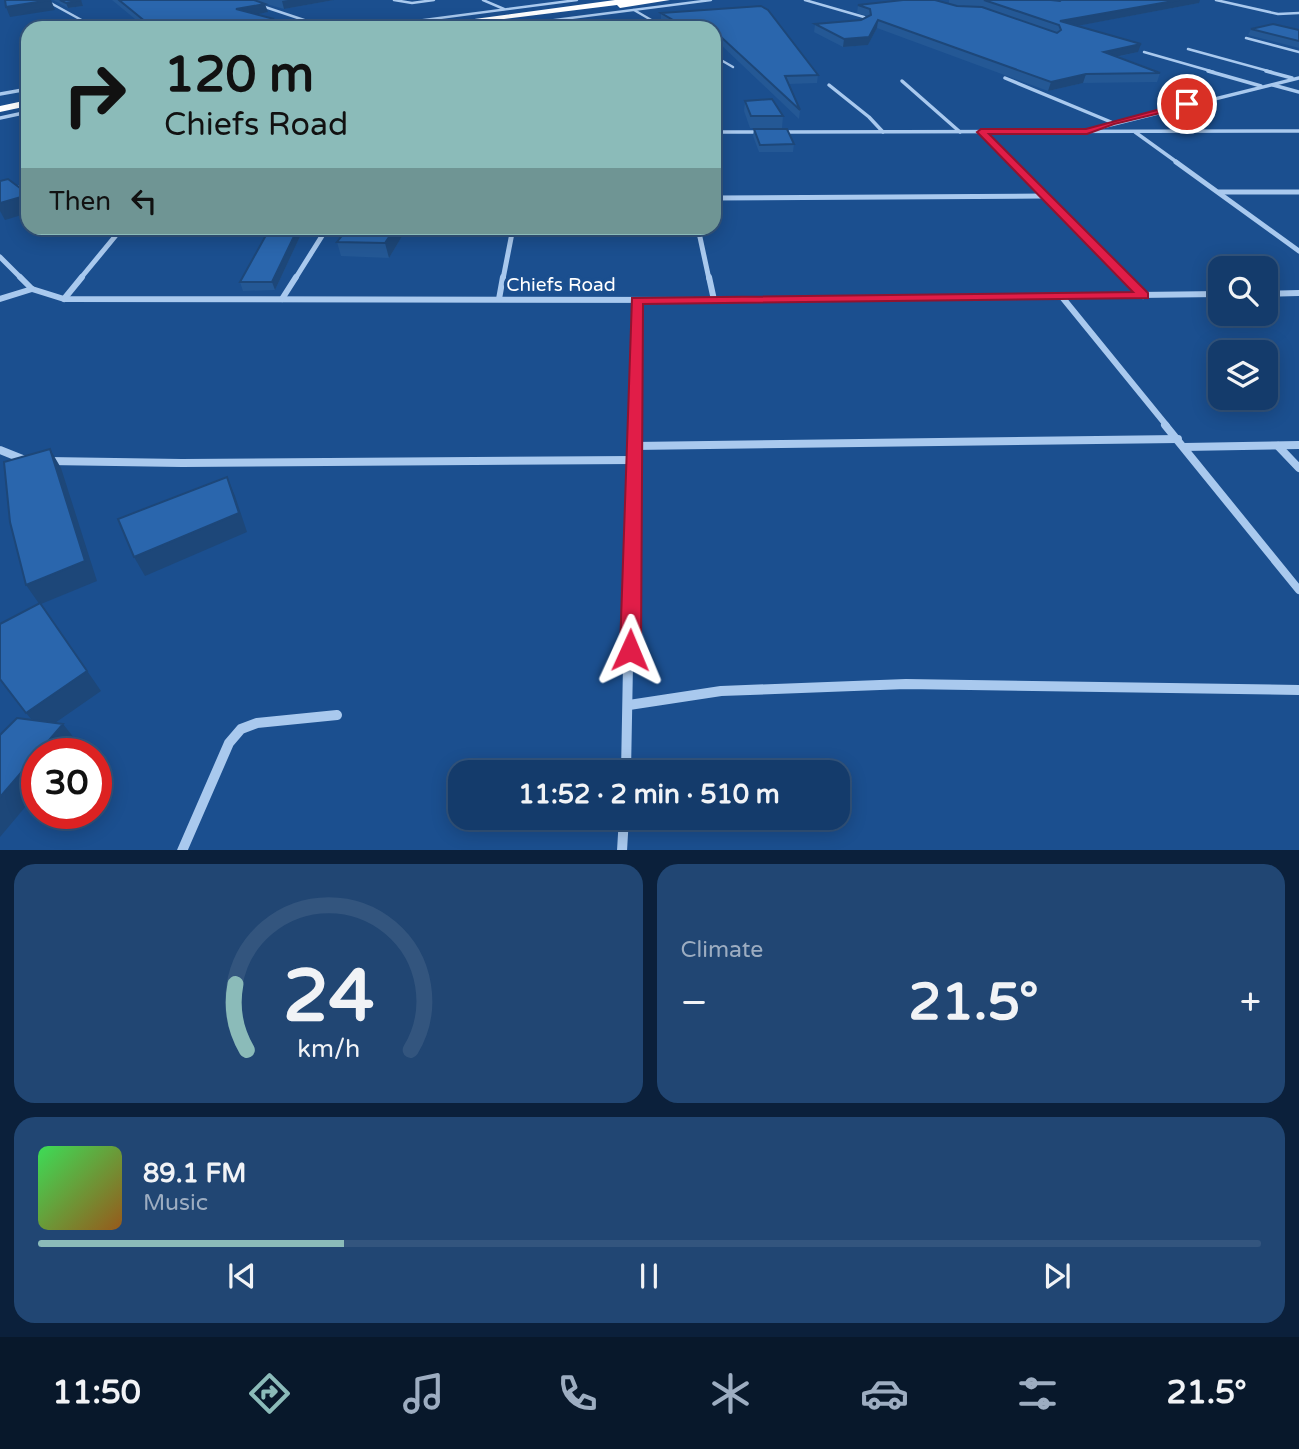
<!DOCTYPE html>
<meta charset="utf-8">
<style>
:root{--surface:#143b6b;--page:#214673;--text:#f1f3f6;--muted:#9dadc1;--line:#33557e;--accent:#8bbbb9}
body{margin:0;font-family:"Varela Round",sans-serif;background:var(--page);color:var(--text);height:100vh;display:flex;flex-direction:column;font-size:26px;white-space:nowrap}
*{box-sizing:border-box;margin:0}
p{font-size:23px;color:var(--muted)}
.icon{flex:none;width:38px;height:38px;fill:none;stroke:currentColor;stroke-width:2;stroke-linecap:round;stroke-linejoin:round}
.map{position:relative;height:850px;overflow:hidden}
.drawer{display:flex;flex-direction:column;gap:14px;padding:14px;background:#0b203b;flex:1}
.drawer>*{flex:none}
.top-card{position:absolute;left:21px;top:21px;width:700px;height:214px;border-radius:21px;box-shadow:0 4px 18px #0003,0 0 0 2px var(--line);background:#8bbbb9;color:#111;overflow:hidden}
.controls{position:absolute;left:1208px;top:256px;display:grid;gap:14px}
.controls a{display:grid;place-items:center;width:70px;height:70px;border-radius:14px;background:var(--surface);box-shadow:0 4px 18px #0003,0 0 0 2px var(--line);font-size:35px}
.speed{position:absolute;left:21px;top:738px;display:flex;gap:14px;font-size:35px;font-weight:700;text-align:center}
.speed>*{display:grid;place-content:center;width:91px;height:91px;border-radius:50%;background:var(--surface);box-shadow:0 4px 18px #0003,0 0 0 2px var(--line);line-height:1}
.speed .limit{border:10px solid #d22;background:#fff;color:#111}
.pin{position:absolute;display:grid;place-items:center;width:60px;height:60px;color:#fff;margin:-30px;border:4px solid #fff;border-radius:50%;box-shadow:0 2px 7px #0007}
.me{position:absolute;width:77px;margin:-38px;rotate:1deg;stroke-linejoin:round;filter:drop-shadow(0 0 5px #0008)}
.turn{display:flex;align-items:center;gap:24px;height:147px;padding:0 28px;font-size:32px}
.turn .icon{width:91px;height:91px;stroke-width:2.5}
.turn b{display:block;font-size:49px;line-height:60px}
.then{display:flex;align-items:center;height:66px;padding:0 28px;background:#0003;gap:14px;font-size:26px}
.big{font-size:52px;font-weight:800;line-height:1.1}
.drawer .card{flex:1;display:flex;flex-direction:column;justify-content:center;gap:10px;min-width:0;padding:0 24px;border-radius:21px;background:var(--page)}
.drawer .dial{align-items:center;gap:0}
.dial svg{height:182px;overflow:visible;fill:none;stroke:var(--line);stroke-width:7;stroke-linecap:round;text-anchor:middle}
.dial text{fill:var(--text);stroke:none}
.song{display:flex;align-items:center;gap:21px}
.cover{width:84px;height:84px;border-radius:10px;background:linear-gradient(135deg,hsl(130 70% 55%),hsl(30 70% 35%))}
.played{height:7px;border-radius:4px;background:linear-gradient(90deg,var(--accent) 25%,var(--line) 25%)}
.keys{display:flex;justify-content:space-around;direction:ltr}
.heat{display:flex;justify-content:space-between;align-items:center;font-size:38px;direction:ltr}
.drawer .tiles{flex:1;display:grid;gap:14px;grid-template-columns:1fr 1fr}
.card:last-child{grid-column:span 2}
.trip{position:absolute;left:448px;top:760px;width:402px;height:70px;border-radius:21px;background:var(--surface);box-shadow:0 4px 18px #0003,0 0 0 2px var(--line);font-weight:800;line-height:70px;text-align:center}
.tab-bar{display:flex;height:112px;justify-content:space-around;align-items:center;background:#08182b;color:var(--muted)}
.tab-bar .icon{width:49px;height:49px}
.tab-bar .active{color:var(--accent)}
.tab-bar b{font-size:32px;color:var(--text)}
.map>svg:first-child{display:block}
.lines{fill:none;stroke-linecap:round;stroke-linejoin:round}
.street-far5{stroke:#a9c9ee;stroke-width:2.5}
.street-far4{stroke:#a9c9ee;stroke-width:3.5}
.street-far3{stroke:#a9c9ee;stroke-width:5}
.street-far2{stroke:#a9c9ee;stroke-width:6}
.street-far1{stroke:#a9c9ee;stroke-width:8}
.street{stroke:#a9c9ee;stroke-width:10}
.highway{fill:#fff;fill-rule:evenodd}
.wall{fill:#245895}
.shaded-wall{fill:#1d4779}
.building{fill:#2a66ad;stroke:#1d4779;stroke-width:2}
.route{fill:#e11d48;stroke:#92132f;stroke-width:2}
.labels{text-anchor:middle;stroke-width:7;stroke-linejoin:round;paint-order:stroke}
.street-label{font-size:19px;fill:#fff;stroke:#1b4f8f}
</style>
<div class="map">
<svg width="1299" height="851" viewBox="0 0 1299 851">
<rect width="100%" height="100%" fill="#1b4f8f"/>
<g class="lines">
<g class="street-far5">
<polyline points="45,0 96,28"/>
<polyline points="394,0 412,3 434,0"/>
<polyline points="483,0 504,9"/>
<polyline points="805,0 864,17 867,20 864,23"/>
<polyline points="1216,0 1278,14 1299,13"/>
<polyline points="259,5 328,28"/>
<polyline points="634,10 665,28"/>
<polyline points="363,28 577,0"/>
<polyline points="493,28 711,0"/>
<polyline points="1246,38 1299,52"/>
<polyline points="1188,49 1272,72"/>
<polyline points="1144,52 1214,72"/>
<polyline points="714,56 733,67"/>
</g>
<g class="street-far4">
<polyline points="1208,71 1261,86"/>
<polyline points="1266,71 1292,78"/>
<polyline points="1005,78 1111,122"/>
<polyline points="902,81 960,132"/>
<polyline points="829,85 869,117 883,132"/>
<polyline points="1273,85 1299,92"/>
<polyline points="0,94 28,89"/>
<polyline points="0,118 28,112"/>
<polyline points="1094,129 1299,78"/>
<polyline points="714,132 762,132"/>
<polyline points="781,132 1299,131"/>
<polyline points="981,132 1012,163"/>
<polyline points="1135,132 1178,163"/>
</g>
<g class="street-far3">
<polyline points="1010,162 1126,279"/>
<polyline points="1176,162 1299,251"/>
<polyline points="1219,192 1299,192"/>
<polyline points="0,193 28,186"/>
<polyline points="714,198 1044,196"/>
<polyline points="698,228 709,279"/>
<polyline points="0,257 22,279"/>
<polyline points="80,279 122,228"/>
<polyline points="295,279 327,228"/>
<polyline points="503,279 513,228"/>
</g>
<g class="street-far2">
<polyline points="20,277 32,289 64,299 714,300 1220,294"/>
<polyline points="709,277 714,300"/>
<polyline points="1125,277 1143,296"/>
<polyline points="1265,294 1299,293"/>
<polyline points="1062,297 1167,426"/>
<polyline points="0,299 32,289"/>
<polyline points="64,299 82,277"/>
<polyline points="282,299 296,277"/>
<polyline points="499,299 503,277"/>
<polyline points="633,426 636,300"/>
</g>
<g class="street-far1">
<polyline points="1165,425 1299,590"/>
<polyline points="634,446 1178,439"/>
<polyline points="1278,446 1299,468"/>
<polyline points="1184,447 1299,445"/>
<polyline points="0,450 25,460"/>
<polyline points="48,461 182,463 633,460"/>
<polyline points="629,613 633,425"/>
</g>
<g class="street">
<polyline points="629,705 721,691 906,684 1299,690"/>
<polyline points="626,772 629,612"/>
<polyline points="182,851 229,743 241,729 257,723 337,715"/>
<polyline points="622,851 624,817"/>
</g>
<g class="highway">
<polygon points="615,0 670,0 620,8 617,5 432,28 407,28"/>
<polygon points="28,100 28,106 0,112 0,106"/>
</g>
</g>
<g class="wall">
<polygon points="53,0 80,0 83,6 68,8"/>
<polygon points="112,0 334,0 284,9 263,3 268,12 256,14 276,28 146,28"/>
<polygon points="949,0 1051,0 1060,1 1199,3 1076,26 1138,52 1117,57 1160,73 1157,82 1083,83 1048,91 877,28 868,45 843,47 814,32 815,24 861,20 868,16 857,13 858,5 957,6 949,3"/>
<polygon points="761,6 768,10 818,75 817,83 789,84 800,110 799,119 720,44 714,45 714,28 673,28 661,21 661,13"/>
<polygon points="1251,29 1299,30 1299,48 1248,35"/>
<polygon points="745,101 783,116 782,128 750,128 744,111"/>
<polygon points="754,129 794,144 793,152 759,152 753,136"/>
<polygon points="304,228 275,290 243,291 240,282"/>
<polygon points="407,228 389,258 341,256 337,242"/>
</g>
<g class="shaded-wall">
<polygon points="51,0 55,10 10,17 6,7"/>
<polygon points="81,0 83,6 68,8 66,3"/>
<polygon points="288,0 334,0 284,9 282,1"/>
<polygon points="1179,0 1200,0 1199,3 1061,29 1060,21"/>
<polygon points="265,4 268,12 239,18 236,9"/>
<polygon points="274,19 276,28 227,28"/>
<polygon points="878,20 877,28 868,45 843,47 844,39"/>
<polygon points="171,24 173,28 153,28 152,27"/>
<polygon points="720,36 720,44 714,45 714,37"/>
<polygon points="1141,44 1138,52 1101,60 1104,52"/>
<polygon points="1086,74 1083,83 1048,91 1051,82"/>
<polygon points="28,195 28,213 5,220 0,211 0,203"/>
<polygon points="298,228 304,228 275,290 272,282"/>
<polygon points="395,228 407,228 389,258 385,243"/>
<polygon points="50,449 61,468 97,581 41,604 101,691 42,732 26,713 40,605 26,585"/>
<polygon points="227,477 235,496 247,532 145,576 134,557"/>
<polygon points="63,724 78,743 69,754 37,754"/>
<polygon points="37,754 37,793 0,837 0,797"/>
</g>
<g class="building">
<polygon points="5,0 50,0 6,7"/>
<polygon points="60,0 81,0 66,3"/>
<polygon points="119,0 254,0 265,4 236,9 274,19 227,28 180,28 171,24 152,27"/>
<polygon points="903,0 935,0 957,6 982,7 1057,33 1061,30 1059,25 984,0 1051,0 1060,1 1061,0 1179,0 1060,21 1141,44 1104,52 1160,73 1086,74 1051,82 878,20 869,37 844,39 815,24 861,20 871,15 870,9 858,5"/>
<polygon points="761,6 768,10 818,75 785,76 800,110 720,36 714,37 714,28 687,28 661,13"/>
<polygon points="1273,24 1299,30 1299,41 1251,29"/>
<polygon points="772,99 783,116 751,116 745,101"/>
<polygon points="754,129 787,129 794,144 760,145"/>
<polygon points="8,179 28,194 28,195 0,203 0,181"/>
<polygon points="270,228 298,228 272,282 240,282"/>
<polygon points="348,228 395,228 385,243 337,242"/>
<polygon points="50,449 85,561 26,585 10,522 4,462"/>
<polygon points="227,477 239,513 134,557 118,519"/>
<polygon points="40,603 87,671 26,713 0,679 0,624"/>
<polygon points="17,718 63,724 0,797 0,735"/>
</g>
<polygon class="route" points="1187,102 1190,106 1114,124 1087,134 989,134 1148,293 1148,298 643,304 641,650 638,656 630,659 623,656 620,650 632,298 1133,292 977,132 981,129 1086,129"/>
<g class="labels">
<g class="street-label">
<text x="561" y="291">Chiefs Road</text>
</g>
</g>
</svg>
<div class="controls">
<a><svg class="icon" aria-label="search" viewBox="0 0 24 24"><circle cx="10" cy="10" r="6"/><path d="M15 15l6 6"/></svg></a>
<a><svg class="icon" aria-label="layers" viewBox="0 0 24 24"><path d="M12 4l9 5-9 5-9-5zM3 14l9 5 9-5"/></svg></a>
</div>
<div class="speed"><div class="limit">30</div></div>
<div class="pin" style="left:1187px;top:104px;background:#d93025"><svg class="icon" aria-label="arrive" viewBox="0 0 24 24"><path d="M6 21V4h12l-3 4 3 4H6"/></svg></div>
<svg class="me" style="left:630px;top:650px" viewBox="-20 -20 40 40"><path d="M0-17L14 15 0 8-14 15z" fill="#e11d48" stroke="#fff" stroke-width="4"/></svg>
<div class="trip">11:52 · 2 min · 510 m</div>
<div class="top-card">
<div class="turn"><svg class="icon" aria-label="right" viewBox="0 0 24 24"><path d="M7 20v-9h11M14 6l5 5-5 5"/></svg><div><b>120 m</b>Chiefs Road</div></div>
<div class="then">Then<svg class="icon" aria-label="left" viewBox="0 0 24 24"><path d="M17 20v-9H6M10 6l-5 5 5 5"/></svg></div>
</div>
</div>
<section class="drawer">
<div class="tiles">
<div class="card dial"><svg viewBox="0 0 100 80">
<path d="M14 69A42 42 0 1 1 86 69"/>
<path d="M14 69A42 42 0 0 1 9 40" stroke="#8bbbb9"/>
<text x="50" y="56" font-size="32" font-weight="700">24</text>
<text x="50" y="72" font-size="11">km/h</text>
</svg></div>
<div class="card"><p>Climate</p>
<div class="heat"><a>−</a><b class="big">21.5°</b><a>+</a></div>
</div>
<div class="card">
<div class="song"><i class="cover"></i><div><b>89.1 FM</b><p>Music</p></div></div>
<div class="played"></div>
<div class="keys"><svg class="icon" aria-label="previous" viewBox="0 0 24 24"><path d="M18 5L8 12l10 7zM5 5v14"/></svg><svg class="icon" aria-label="pause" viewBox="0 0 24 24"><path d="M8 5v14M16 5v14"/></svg><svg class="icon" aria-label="next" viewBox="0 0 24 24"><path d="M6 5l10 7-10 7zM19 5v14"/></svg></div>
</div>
</div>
</section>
<nav class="tab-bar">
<b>11:50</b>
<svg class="icon active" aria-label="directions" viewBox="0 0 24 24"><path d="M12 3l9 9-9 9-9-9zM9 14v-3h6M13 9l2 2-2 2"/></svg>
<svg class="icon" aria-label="music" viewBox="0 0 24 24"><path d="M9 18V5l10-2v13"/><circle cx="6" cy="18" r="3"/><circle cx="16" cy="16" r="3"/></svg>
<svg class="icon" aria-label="phone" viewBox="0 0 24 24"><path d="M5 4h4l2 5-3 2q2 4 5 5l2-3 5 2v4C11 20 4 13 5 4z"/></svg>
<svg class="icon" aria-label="climate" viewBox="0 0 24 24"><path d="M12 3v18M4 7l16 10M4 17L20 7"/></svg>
<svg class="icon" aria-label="car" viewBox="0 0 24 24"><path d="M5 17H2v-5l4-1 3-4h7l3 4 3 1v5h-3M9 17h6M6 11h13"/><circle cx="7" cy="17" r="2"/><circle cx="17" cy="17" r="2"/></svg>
<svg class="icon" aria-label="filters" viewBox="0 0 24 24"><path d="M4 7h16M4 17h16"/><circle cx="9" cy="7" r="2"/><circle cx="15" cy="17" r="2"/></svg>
<b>21.5°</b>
</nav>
